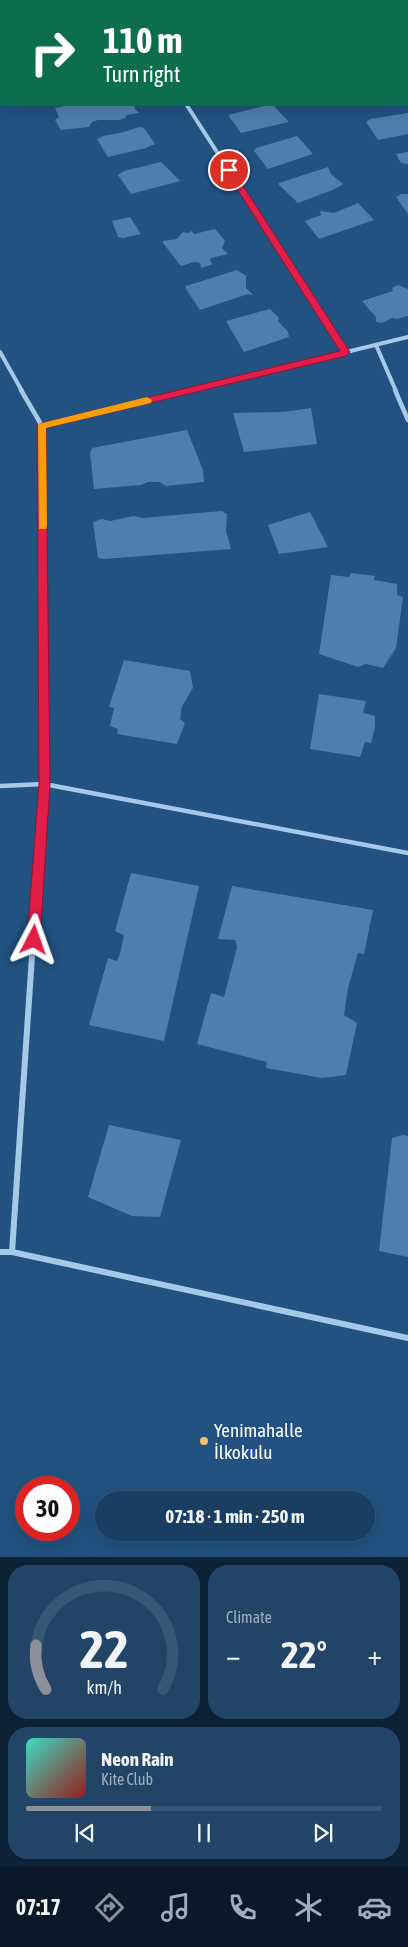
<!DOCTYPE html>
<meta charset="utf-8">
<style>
:root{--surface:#193e61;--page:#224567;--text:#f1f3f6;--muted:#9faebd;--line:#375776;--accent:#8c9099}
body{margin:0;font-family:"Asap Condensed",sans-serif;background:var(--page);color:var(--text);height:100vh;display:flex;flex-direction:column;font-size:19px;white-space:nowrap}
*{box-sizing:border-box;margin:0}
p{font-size:16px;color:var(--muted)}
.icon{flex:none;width:28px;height:28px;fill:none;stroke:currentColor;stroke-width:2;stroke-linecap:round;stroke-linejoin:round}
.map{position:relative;height:1557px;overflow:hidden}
.sheet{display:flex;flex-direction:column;gap:8px;padding:8px;background:#0e2235;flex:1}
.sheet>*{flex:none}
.hud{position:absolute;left:0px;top:0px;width:409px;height:105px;box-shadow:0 5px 20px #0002,0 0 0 1px var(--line);background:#0b6e4f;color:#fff;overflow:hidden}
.speed{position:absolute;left:15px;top:1476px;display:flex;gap:10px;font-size:25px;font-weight:700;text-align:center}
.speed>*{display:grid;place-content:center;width:65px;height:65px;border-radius:50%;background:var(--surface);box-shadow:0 5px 20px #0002,0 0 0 1px var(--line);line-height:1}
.speed .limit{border:8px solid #d22;background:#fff;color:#111}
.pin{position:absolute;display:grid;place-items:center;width:42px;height:42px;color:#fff;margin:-21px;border:2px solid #fff;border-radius:50%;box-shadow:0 1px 5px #0007}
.me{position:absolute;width:55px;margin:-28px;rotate:4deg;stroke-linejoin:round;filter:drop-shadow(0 0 4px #0008)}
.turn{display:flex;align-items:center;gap:18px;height:105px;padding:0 20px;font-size:22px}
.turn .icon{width:65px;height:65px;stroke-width:2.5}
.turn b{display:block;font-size:35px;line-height:42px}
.big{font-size:38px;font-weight:700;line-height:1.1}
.sheet .widget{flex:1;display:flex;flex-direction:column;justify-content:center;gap:8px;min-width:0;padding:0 18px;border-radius:20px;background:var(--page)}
.sheet .dial{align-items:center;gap:0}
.dial svg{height:130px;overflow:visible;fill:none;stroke:var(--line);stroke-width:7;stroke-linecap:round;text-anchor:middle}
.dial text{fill:var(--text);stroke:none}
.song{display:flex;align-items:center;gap:15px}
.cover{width:60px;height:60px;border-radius:8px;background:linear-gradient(135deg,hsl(170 70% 55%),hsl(0 70% 35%))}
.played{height:5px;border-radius:2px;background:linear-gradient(90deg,var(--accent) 35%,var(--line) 35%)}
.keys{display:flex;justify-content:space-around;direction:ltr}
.heat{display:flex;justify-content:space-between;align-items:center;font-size:28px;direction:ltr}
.sheet .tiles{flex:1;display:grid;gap:8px;grid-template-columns:1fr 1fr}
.widget:last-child{grid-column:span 2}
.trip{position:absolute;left:95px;top:1491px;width:280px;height:50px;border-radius:25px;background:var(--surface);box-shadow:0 5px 20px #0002,0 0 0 1px var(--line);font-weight:700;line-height:50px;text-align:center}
.tabs{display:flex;height:80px;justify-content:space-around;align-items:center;background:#0a1927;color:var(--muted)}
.tabs .icon{width:35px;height:35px}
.tabs .selected{color:var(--accent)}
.tabs b{font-size:22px;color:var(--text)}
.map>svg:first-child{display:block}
.building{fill:#4e7eac}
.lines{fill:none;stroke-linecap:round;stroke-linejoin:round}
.street-far2{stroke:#a7c9e8;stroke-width:4}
.street-far1{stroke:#a7c9e8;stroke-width:4.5}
.street{stroke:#a7c9e8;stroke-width:6}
.route{fill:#e11d48;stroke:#92132f}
.slow{fill:#f59e0b}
.poi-dot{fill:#f4c269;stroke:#215281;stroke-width:2}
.labels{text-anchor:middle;stroke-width:4;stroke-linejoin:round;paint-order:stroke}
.near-poi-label{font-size:19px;fill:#fff;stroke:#215281;text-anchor:start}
</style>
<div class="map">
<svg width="408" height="1557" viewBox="0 0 408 1557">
<rect width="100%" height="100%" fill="#215281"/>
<g class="building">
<polygon points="74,104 134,104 135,109 139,113 127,115 125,118 119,120 98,120 92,122 89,127 61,130 55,120 59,117 55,108"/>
<polygon points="272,104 289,122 241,133 228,115"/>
<polygon points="408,113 408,134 378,140 366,122 370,119"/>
<polygon points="139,127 144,128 155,144 146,148 108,157 97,139 103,136 124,132"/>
<polygon points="297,136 313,154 268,169 254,151 256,148"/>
<polygon points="408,152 408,164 401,163 396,154"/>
<polygon points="161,162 180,181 131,194 118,175 124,171"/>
<polygon points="328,167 331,174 343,184 335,189 298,203 279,185 279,183 288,180"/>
<polygon points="401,194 408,194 408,214 396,197"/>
<polygon points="358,203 374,220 319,239 305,221 321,215 320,211 334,213"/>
<polygon points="130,217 141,234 123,238 118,237 112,221"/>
<polygon points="215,229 225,241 222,248 228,254 211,258 210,261 213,264 201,268 200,263 194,262 181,266 163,243 163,241 177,239 183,232 188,233 192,231 194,234"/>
<polygon points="237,270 246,276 246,288 253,295 248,294 200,310 186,289 186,286"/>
<polygon points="398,285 408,289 408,316 397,319 392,318 382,323 376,322 376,317 362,301 393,291 392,288"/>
<polygon points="270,309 279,318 278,321 288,332 289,337 244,352 226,321"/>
<polygon points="311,408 317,444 244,452 233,413 283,412"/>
<polygon points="187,430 203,470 204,482 166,486 160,482 148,482 141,485 94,489 90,453 92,448"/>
<polygon points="222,511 227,514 226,531 231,549 104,559 98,558 93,522 102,519 110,521 134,516 142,518"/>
<polygon points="310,512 328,547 279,554 268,525"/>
<polygon points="351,573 375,576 374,580 397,584 397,595 403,597 396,648 383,668 366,664 358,667 319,654 331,575 349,577"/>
<polygon points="124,660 190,671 193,688 182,706 180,719 185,723 177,744 117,734 118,729 110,726 114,708 109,707"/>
<polygon points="319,694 366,701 363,713 375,716 375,727 371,743 365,742 360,757 310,749"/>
<polygon points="131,873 199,886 164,1041 89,1025 108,958 117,961 120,954 124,935 115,931"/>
<polygon points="232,886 373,910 364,954 358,953 348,988 344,1015 357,1023 346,1075 322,1078 266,1068 267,1062 197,1044 211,993 224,997 237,947 235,940 218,939"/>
<polygon points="109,1125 181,1140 160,1217 132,1216 88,1197"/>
<polygon points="403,1135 408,1136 408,1257 379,1251 392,1138"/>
</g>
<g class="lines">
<g class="street-far2">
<polyline points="186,104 346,352"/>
<polyline points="376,345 396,391"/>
<polyline points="0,352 22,391"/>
<polyline points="187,391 408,337"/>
</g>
<g class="street-far1">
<polyline points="21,390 42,426 44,784 36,898"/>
<polyline points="395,390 408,420"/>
<polyline points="42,426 192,390"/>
<polyline points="0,786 44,784 408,853"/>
</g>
<g class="street">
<polyline points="0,1252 12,1252 408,1338"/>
<polyline points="12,1252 36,897"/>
</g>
</g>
<polygon class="route" points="226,168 233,170 350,352 346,356 46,428 50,784 40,940 38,944 34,945 29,944 27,940 39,784 37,426 42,423 340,351 225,170"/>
<polygon class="slow" points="147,397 152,400 151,403 46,428 47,526 46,529 39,529 38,424"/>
<circle class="poi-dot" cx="204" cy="1441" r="5"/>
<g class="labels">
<g class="near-poi-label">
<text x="214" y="1437">Yenimahalle<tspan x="214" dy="22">İlkokulu</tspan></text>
</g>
</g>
</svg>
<div class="speed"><div class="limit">30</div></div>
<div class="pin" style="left:229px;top:170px;background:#d93025"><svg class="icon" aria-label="arrive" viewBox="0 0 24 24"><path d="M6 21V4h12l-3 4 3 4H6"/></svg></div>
<svg class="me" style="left:34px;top:940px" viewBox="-20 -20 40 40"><path d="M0-17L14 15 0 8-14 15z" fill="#e11d48" stroke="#fff" stroke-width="4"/></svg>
<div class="trip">07:18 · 1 min · 250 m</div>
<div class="hud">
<div class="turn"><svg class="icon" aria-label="right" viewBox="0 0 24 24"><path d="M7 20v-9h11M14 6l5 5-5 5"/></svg><div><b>110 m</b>Turn right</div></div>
</div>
</div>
<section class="sheet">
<div class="tiles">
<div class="widget dial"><svg viewBox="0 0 100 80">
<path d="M14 69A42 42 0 1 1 86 69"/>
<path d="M14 69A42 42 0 0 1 8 42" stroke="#8c9099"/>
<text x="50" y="56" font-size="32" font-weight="700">22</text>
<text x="50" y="72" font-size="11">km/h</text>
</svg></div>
<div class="widget"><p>Climate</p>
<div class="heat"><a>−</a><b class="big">22°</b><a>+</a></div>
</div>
<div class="widget">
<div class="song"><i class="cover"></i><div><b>Neon Rain</b><p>Kite Club</p></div></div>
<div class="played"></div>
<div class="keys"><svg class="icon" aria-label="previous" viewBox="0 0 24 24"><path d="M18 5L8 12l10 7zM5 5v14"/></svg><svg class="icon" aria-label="pause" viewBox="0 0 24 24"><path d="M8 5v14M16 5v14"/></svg><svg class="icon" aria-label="next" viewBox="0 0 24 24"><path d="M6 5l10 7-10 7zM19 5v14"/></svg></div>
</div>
</div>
</section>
<nav class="tabs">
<b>07:17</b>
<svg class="icon selected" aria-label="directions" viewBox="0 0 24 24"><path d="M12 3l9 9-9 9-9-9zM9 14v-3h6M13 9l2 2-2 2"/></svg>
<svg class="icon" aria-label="music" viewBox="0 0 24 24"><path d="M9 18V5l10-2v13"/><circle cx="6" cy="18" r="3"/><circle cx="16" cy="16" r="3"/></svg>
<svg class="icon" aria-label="phone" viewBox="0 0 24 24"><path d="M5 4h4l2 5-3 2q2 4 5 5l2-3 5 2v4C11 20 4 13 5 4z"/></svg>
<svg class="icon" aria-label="climate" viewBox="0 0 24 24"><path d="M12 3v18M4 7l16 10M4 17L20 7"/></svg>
<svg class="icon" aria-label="car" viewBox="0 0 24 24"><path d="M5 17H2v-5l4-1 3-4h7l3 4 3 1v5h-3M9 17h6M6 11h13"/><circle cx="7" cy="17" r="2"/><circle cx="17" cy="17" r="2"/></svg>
</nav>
